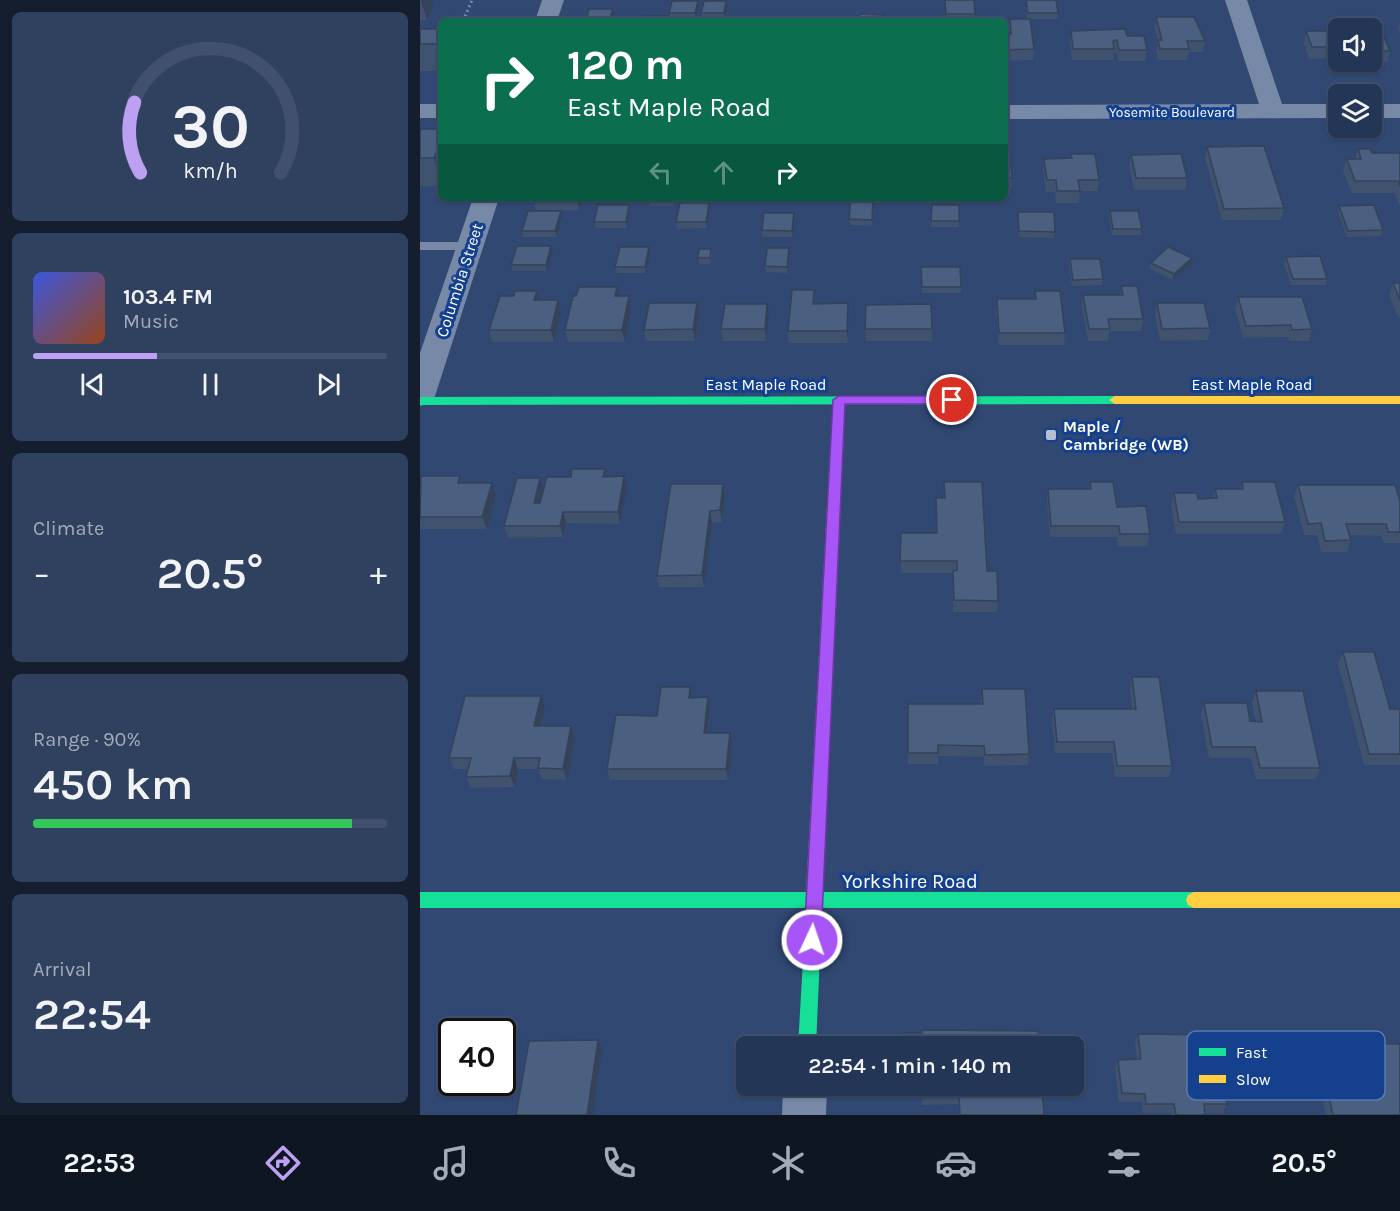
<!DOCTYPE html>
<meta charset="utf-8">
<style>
:root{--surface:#243656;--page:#304160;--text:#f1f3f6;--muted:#a3abb9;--line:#41506c;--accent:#bca0f2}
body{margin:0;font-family:Karla,sans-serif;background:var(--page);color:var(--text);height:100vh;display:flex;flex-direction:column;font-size:22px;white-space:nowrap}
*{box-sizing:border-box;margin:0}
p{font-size:20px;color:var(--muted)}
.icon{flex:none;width:33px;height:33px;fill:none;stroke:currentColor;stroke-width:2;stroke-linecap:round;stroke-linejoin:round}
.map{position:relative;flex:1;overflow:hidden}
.sheet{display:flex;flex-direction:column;gap:12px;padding:12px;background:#141e2f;width:420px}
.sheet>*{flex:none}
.top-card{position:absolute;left:18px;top:18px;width:570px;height:183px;border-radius:9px;box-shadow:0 2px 4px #0004,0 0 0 2px var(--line);background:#0b6e4f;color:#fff;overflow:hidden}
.controls{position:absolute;left:908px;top:18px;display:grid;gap:12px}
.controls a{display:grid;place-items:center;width:54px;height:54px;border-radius:9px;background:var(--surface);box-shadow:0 2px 4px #0004,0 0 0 2px var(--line);font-size:30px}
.speed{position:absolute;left:18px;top:1018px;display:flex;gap:12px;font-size:30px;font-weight:700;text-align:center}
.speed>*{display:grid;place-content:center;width:78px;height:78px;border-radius:50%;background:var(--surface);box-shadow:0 2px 4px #0004,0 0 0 2px var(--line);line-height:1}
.speed .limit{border:3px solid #111;border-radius:9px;background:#fff;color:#111}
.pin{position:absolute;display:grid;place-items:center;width:51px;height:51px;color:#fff;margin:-26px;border:3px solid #fff;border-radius:50%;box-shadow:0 2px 6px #0007}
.me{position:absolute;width:66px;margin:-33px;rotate:3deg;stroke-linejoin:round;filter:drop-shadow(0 0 4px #0008)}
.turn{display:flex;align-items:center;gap:21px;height:126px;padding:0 30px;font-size:27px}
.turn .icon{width:78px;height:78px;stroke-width:2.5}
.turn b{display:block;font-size:42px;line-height:51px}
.lanes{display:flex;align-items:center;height:57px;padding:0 30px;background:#0003;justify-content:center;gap:30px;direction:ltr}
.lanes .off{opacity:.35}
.big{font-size:45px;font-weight:600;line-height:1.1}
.sheet .card{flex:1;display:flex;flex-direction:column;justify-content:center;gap:9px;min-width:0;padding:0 21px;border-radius:9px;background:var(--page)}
.sheet .dial{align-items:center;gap:0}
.dial svg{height:156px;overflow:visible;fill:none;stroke:var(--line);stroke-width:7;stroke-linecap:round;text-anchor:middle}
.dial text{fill:var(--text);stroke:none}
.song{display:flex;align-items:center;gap:18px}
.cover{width:72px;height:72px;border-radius:9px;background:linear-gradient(135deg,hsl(230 70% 55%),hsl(20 70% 35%))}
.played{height:6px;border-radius:3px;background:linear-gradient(90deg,var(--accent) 35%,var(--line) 35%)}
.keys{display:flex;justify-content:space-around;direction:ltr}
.heat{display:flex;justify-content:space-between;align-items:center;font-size:33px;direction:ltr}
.charge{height:9px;border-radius:4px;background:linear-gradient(90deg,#34c759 90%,var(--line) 0)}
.trip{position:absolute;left:316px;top:1036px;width:348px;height:60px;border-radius:9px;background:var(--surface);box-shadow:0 2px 4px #0004,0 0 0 2px var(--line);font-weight:600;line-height:60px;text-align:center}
.tabs{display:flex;height:96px;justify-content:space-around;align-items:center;background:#0e1622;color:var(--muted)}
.tabs .icon{width:42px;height:42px}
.tabs .active{color:var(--accent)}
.tabs b{font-size:27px;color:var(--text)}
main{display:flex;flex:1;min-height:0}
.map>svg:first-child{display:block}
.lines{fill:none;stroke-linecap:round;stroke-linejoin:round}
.path{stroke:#7789a6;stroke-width:3;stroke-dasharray:2 3;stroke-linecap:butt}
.lane{fill:#7789a6;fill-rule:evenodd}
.street{fill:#7789a6;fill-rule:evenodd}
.fast{fill:#16e098;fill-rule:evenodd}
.slow{fill:#ffcf43;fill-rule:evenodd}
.wall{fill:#40526e}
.shaded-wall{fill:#34425a}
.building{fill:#4b5f80;stroke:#34425a;stroke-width:1.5}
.route{fill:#a855f7;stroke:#6d37a1;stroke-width:1.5}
.poi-dot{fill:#b7bfce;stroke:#14408e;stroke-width:2}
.labels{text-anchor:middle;stroke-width:6;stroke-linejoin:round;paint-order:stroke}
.far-street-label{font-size:14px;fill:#fff;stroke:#14408e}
.street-label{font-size:16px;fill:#fff;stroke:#14408e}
.poi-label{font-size:16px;font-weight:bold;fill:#fff;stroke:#14408e;text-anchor:start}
.near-street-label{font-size:20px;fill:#fff;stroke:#14408e}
.key{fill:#14408e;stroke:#5a79b0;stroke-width:1.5}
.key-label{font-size:16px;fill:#fff}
</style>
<main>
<section class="sheet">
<div class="card dial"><svg viewBox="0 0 100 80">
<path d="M14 69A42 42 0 1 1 86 69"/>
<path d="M14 69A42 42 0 0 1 11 33" stroke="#bca0f2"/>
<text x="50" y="56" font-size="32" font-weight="700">30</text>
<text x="50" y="72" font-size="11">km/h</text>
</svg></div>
<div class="card">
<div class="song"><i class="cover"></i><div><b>103.4 FM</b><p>Music</p></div></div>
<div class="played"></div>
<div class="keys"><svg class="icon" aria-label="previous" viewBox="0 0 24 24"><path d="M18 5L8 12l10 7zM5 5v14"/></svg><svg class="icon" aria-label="pause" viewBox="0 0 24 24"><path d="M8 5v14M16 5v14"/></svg><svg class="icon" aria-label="next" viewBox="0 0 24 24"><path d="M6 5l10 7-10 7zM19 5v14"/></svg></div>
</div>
<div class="card"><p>Climate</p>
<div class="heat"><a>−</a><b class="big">20.5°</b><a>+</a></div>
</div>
<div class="card"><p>Range · 90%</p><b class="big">450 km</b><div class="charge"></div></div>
<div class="card"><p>Arrival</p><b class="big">22:54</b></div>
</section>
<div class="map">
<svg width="980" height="1115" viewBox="0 0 980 1115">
<rect width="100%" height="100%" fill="#304872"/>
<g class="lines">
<polyline class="path" points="43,21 52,0"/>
<polygon class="lane" points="0,242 50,242 57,246 50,250 0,250"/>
<g class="street">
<polygon points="122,0 144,0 137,21 115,21"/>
<polygon points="805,0 827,0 862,104 918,104 918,118 585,119 585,105 839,104"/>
<rect x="0" y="104" width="21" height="14"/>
<rect x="951" y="104" width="29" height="14"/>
<polygon points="53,198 79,198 15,396 10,403 0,406 0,353"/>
<polygon points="363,1086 407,1086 406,1115 362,1115"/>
</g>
<g class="fast">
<polygon points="695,396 701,400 695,404 0,405 0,397"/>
<polygon points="412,538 419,543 403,892 774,892 780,895 782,900 780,905 774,908 402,908 396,1047 378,1047 386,908 0,908 0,892 386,892 405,543"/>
</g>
<g class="slow">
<polygon points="419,396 425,400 419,543 412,548 405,543 413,400"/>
<polygon points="695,396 980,396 980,404 695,404 689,400"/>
<polygon points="774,892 980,892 980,908 774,908 768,905 766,900 768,895"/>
</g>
</g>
<g class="wall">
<polygon points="0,0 12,0 14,5 7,20 0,20"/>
<polygon points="525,0 555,14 555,19 526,19"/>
<polygon points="606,0 638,13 638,19 607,19"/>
<polygon points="279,7 276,19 250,19 249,13"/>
<polygon points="307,7 305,18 282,18 281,13"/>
<polygon points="736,17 785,41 783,52 769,52 767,60 738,60 736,51 738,41 735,29"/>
<polygon points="590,19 614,49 613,60 585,61 585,34 589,34"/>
<polygon points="980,21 980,33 978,29"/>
<polygon points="906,27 918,28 918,58 889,59 884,43 886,31 905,31"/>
<rect x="0" y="29" width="21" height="42"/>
<polygon points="651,31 707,36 727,50 725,61 698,61 696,52 694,52 693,60 652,60 650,42"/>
<polygon points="951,31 970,51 967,62 919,62 951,62"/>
<rect x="0" y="129" width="21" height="57"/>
<polygon points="787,147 864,208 861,220 802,220 785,158"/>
<polygon points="938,149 952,153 980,153 980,206 974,193 932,193 923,171 927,159 935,159"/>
<polygon points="651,154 679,180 678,191 660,191 659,203 636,203 635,192 626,192 623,170 624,159 650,158"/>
<polygon points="585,155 592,178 591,190 585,190"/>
<polygon points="711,155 767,178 765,190 714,190 709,166"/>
<polygon points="113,198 162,198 159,210 116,210"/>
<polygon points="211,198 255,198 253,206 230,206 229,201 212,201"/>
<rect x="381" y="198" width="25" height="2"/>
<polygon points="454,198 452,226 430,225 429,219"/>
<polygon points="289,203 290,209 287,228 257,229 256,222"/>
<polygon points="209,205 210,211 207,228 175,228 174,222"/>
<polygon points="512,205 539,205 539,227 511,227"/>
<polygon points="919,206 963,230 961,236 927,237 918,212"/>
<polygon points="141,211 142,217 137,237 103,237 102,231"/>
<polygon points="690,211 722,229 721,235 692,235 689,217"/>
<polygon points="598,212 635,232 634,238 599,237"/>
<polygon points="374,213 375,219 372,237 342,237 342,230"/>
<polygon points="229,247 230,253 226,273 197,273 195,267"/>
<polygon points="369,248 369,254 367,273 346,272 345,266"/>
<polygon points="291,249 292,255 290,264 279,264 278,258"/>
<polygon points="133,252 127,271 93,271 91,265"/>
<polygon points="866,257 907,279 906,285 871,285 864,263"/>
<polygon points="650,259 683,279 682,285 652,286 649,266"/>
<polygon points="731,263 771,264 753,280 730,269"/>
<polygon points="501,267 541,287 541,293 502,293"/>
<polygon points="973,283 980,283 980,317 978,317 969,295"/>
<polygon points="701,286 723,319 721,331 689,331 688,341 668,341 662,307 663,295 700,295"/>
<polygon points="197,287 199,296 211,308 205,342 148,342 145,330 156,296"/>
<polygon points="117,291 119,300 141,312 134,342 72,342 69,330 94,296"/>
<polygon points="615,291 645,333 644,345 579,345 576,311 577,299 615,299"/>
<polygon points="818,297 892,329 889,341 869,341 868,337 823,338 815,309"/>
<polygon points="394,303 428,303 428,343 369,343 368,331"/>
<polygon points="737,303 790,328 788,340 740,341 735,315"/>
<polygon points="279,315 275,341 226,341 224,330"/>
<polygon points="349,315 346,341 303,341 301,329"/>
<polygon points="445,329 512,329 512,341 446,341"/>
<polygon points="204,476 207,488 200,524 146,523 143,537 88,538 84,526 123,490 187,477"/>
<polygon points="0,479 42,483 76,495 67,529 0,529"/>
<polygon points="524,482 567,571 578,601 577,612 533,612 533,573 481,573 481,533 516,533 516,498 524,498"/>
<polygon points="670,482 697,507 730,534 727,546 698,546 697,537 630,537 627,501 628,489 669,489"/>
<polygon points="822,482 865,522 861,534 756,534 751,505 754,493 778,499 793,498 795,489 820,489"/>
<polygon points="303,484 305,496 302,522 292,522 284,587 239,587 237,576"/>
<polygon points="878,485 980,501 980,543 964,543 961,536 930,535 931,540 927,552 901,552 897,535 884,535 874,496"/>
<polygon points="923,652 970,709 980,709 980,765 944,765 918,664"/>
<polygon points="712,677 752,766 749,777 695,777 692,753 635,753 632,720 634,709 712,709 710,688"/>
<polygon points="270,687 272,698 288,697 290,708 288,733 310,733 312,744 308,780 190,780 187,769 237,716"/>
<polygon points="562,689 609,754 608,765 564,766 564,757 518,756 518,764 488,764 488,704 561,704"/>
<polygon points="836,691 900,768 896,779 836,779 831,758 789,758 781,715 784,703 830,721 836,721 832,702"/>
<polygon points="121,696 125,707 121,726 151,726 155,737 147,780 122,779 118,769 98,769 95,787 51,788 46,777 48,769 34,769 29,758"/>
<polygon points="718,1034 807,1104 803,1113 785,1113 785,1115 751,1115 751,1113 723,1113 722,1102 699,1102 695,1068 698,1060 717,1059 715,1043"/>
<polygon points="923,1035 963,1044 980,1115 906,1115 901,1090 878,1090 872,1053 876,1044 918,1044"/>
<polygon points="480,1086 622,1086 624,1115 539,1115 539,1104 502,1105 502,1093 480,1093"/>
</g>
<g class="shaded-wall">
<polygon points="1,0 12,0 14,5 7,20"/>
<polygon points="278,1 279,7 276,19 275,13"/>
<polygon points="306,1 307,7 305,18 304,13"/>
<polygon points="193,9 194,14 192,21 189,21"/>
<polygon points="21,141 21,182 14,158"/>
<polygon points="157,198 162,198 159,210"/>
<polygon points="289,203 290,209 287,228 286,222"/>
<polygon points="209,205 210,211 207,228 206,222"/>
<polygon points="141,211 142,217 137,237 135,231"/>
<polygon points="374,213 375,219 372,237 372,231"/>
<polygon points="131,246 133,252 127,271 126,265"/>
<polygon points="229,247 230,253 226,273 225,267"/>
<polygon points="369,248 369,254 367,273 367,267"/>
<polygon points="772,258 771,264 753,280 754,274"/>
<polygon points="197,287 200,299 195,296"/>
<polygon points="117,291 120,303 114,300"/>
<polygon points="209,296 211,308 205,342 202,330"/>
<polygon points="138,300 141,312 134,342 131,330"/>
<polygon points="277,303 279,315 275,341 273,329"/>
<polygon points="428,303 428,343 427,331"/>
<polygon points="347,304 349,315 346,341 345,329"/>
<polygon points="204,476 207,488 200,524 198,512"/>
<polygon points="120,478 124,490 118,515 114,503"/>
<polygon points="72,483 76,495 67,529 62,517"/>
<polygon points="303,484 305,496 302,522 300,510"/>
<polygon points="290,511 292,522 284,587 282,575"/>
<polygon points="143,512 146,523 143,537 140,526"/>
<polygon points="270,687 272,698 269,698"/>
<polygon points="121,696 125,707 118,738 114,726"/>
<polygon points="288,697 290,708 286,744 284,733"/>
<polygon points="151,726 155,737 147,780 143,769"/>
<polygon points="310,733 312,744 308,780 306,769"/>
<polygon points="94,758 98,769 95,787 90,776"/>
<polygon points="178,1040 182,1049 173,1115 167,1115"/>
</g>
<g class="building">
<polygon points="525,0 554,0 555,14 526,14"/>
<polygon points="606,0 636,0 638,13 608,13"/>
<polygon points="252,1 278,1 275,13 249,13"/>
<polygon points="284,1 306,1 304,13 281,13"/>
<polygon points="169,9 193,9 189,21 166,21"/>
<polygon points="440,14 464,15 463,20 470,20 470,21 434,21 434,18 439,18"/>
<polygon points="223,16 248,16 248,20 262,20 262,21 222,21"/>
<polygon points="736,17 774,17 785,41 767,41 769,49 740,49 738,40 742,40"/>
<polygon points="590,19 610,19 614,49 585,50 585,34 591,34"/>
<polygon points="906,27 929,27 929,28 918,28 918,47 892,47 886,31 908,31"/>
<rect x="0" y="29" width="21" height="15"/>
<polygon points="705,29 707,36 724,36 727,50 699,50 697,40 693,41 694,49 653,49 651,31"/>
<polygon points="951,31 961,31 970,51 951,50"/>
<polygon points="0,129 21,129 21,141 14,158 0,158"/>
<polygon points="844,146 864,208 804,209 787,147"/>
<polygon points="938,149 950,149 952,153 980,153 980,186 978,181 935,181 927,159 941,159"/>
<polygon points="651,154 675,154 679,180 658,180 660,191 637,191 636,180 627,180 624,159 652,158"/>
<polygon points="761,154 767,178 716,178 711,155"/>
<polygon points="585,155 590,155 592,178 585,178"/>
<polygon points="431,198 453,198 452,220 429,219"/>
<polygon points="260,203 289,203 286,222 256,222"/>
<polygon points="178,205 209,205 206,222 174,222"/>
<polygon points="512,205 539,205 539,221 511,221"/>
<polygon points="954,205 963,230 928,231 919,206"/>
<polygon points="108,211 141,211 135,231 102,231"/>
<polygon points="690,211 718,211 722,229 693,229"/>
<polygon points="598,212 634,212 635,232 599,231"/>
<polygon points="344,213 374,213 372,231 342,230"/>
<polygon points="97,246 131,246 126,265 91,265"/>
<polygon points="200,247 229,247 225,267 195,267"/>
<polygon points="748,247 772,258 754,274 731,263"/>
<polygon points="347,248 369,248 367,267 345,266"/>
<polygon points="279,249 291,249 290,258 278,258"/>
<polygon points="900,256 907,279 873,279 866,257"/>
<polygon points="650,259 680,259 683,279 653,280"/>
<polygon points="501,267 540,267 541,287 502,287"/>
<polygon points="973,283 980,283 980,300"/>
<polygon points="701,286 717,286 723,319 688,319 690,329 669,329 663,295 703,295"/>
<polygon points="159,287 197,287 195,296 209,296 202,330 145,330 153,296 156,296"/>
<polygon points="372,290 394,290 393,304 428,303 427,331 368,331"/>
<polygon points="95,291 117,291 114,300 138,300 131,330 69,330 80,296 94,296"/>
<polygon points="615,291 640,291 645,333 579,333 577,299 616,299"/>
<polygon points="818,297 882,297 892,329 872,330 871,325 826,326"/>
<polygon points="229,303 277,303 273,329 224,330"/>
<polygon points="737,303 784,303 790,328 742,329"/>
<polygon points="305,304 347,304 345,329 301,329"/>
<polygon points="511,304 512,329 445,329 446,305"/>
<polygon points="152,469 185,469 183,477 204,476 198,512 143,512 140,526 84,526 97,478 120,478 114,503 120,503 127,477 151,477"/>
<polygon points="1,476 40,476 38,483 72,483 62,517 0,517"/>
<polygon points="524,482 562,482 567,571 577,571 578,601 534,600 533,571 537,570 537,561 480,561 481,533 517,533 516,498 525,498"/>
<polygon points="670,482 693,482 697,507 726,506 730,534 700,534 699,526 631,526 628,489 671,489"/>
<polygon points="822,482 855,482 865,522 759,522 754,493 777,493 778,499 797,498 795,489 823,489"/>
<polygon points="251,484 303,484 300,510 290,511 282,575 237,576"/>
<polygon points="878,485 975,485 980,501 980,532 968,532 966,524 926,524 931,540 905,541 901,523 888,524"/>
<polygon points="923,652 954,652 970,709 980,709 980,754 949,754"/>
<polygon points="712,677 739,677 752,766 697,766 694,742 637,742 634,709 716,709"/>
<polygon points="241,687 270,687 269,698 288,697 284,733 310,733 306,769 187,769 196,715 237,716"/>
<polygon points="562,689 605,689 609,754 565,755 564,746 518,745 518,753 488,753 488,704 563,704"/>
<polygon points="836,691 883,691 900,768 840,768 835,747 792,747 784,703 827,703 830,721 842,722"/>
<polygon points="45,696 121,696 114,726 151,726 143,769 118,768 120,758 94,758 90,776 46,777 51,758 29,758"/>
<polygon points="502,1030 618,1031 619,1047 480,1047 480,1033 502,1033"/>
<polygon points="718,1034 796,1035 807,1104 784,1104 785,1115 756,1115 754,1104 726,1104 725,1094 702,1093 698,1060 721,1059"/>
<polygon points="923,1035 960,1035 963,1044 980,1044 980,1115 913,1115 906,1082 883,1082 876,1044 926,1044"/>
<polygon points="178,1040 167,1115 96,1115 109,1041"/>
<polygon points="502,1086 622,1086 624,1115 540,1115 539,1096 502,1096"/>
</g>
<polygon class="route" points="419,396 532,396 538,400 532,404 425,404 401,940 398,946 392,948 386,946 384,940 413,400"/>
<rect class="poi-dot" x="625" y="429" width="12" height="12" rx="3"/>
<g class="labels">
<g class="far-street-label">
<text x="752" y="117">Yosemite Boulevard</text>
</g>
<g class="street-label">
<text transform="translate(39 280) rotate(-72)" y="6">Columbia Street</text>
<text x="346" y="390">East Maple Road</text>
<text x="832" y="390">East Maple Road</text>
</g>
<g class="poi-label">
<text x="643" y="432">Maple /<tspan x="643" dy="18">Cambridge (WB)</tspan></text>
</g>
<g class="near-street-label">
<text x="490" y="888">Yorkshire Road</text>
</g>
</g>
<rect x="767" y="1031" width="198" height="69" rx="9" class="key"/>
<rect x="779" y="1048" width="27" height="8" fill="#16e098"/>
<rect x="779" y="1075" width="27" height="8" fill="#ffcf43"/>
<g class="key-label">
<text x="816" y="1058">Fast</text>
<text x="816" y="1085">Slow</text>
</g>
</svg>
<div class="controls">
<a><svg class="icon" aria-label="sound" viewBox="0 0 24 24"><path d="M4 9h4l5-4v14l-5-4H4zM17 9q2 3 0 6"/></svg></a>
<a><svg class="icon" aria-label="layers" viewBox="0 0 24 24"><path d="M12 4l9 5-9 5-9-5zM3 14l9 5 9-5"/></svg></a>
</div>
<div class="speed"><div class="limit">40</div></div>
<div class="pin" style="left:532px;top:400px;background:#d93025"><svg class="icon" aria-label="arrive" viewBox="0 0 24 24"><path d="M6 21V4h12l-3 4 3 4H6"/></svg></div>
<svg class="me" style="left:392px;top:940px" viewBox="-20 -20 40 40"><circle r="17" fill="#a855f7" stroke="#fff" stroke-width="3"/><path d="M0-11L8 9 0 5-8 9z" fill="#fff"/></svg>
<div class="trip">22:54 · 1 min · 140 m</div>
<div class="top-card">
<div class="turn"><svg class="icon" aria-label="right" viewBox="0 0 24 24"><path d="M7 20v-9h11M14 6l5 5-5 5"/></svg><div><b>120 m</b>East Maple Road</div></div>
<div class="lanes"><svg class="icon off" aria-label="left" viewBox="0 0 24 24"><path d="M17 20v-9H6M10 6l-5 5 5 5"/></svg><svg class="icon off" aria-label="ahead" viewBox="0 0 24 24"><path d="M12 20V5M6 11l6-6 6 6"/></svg><svg class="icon" aria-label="right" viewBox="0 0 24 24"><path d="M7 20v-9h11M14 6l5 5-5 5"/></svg></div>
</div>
</div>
</main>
<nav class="tabs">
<b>22:53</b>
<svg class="icon active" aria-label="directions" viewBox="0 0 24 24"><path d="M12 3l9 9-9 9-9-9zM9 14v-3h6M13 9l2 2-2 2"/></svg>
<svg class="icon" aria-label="music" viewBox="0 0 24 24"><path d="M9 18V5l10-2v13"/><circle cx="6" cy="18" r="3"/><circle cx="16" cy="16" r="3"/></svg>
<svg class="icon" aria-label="phone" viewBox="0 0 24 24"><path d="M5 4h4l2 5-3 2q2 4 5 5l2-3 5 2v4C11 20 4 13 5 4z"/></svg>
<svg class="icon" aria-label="climate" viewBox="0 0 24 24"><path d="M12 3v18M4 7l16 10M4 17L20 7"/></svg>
<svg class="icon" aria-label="car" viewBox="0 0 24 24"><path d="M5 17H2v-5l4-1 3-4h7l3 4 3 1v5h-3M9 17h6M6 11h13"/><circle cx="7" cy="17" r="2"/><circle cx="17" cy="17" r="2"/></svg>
<svg class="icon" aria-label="filters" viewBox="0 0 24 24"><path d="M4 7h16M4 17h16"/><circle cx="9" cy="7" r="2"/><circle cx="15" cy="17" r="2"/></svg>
<b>20.5°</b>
</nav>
